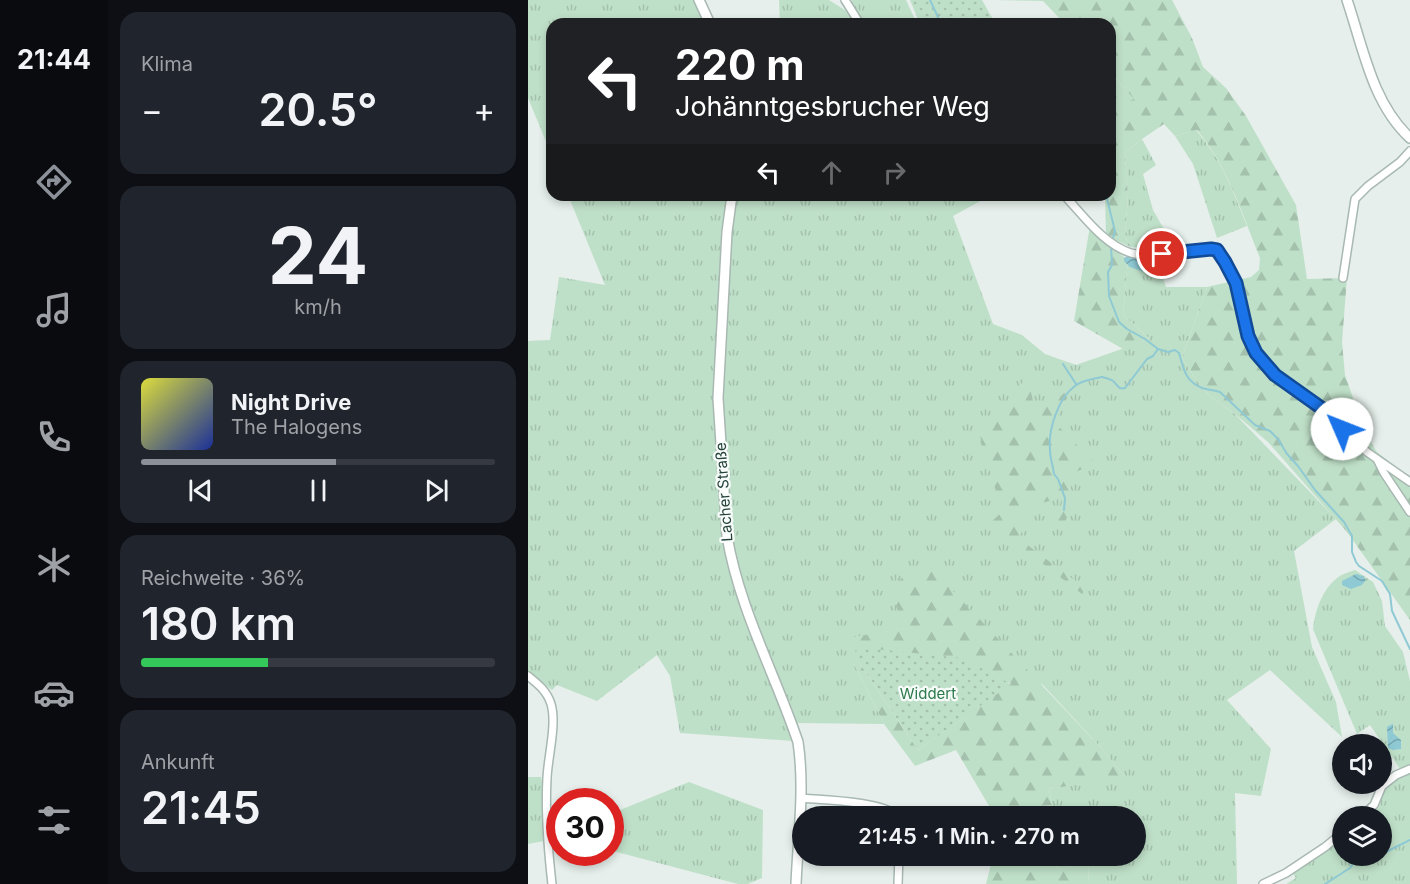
<!DOCTYPE html>
<html lang="de">
<meta charset="utf-8">
<style>
:root{--surface:#171b24;--page:#20242c;--text:#f1f3f6;--muted:#9ea1a6;--line:#363941;--accent:#8c9099}
body{margin:0;font-family:Inter,sans-serif;background:var(--page);color:var(--text);height:100vh;display:flex;flex-direction:column;font-size:22px;white-space:nowrap}
*{box-sizing:border-box;margin:0}
p{font-size:20px;color:var(--muted)}
.icon{flex:none;width:33px;height:33px;fill:none;stroke:currentColor;stroke-width:2;stroke-linecap:round;stroke-linejoin:round}
.map{position:relative;flex:1;overflow:hidden}
.details{display:flex;flex-direction:column;gap:12px;padding:12px;background:#0d0f14;width:420px}
.details>*{flex:none}
.top-card{position:absolute;left:18px;top:18px;width:570px;height:183px;border-radius:18px;box-shadow:0 3px 9px #0003;background:#202124;color:#fff;overflow:hidden}
.tools{position:absolute;left:804px;top:734px;display:grid;gap:12px}
.tools a{display:grid;place-items:center;width:60px;height:60px;border-radius:50%;background:var(--surface);box-shadow:0 3px 9px #0003;font-size:30px}
.speed{position:absolute;left:18px;top:788px;display:flex;gap:12px;font-size:30px;font-weight:700;text-align:center}
.speed>*{display:grid;place-content:center;width:78px;height:78px;border-radius:50%;background:var(--surface);box-shadow:0 3px 9px #0003;line-height:1}
.speed .limit{border:9px solid #d22;background:#fff;color:#111}
.pin{position:absolute;display:grid;place-items:center;width:51px;height:51px;color:#fff;margin:-26px;border:3px solid #fff;border-radius:50%;box-shadow:0 2px 6px #0007}
.me{position:absolute;width:66px;margin:-33px;rotate:314deg;stroke-linejoin:round;filter:drop-shadow(0 0 4px #0008)}
.turn{display:flex;align-items:center;gap:21px;height:126px;padding:0 30px;font-size:27px}
.turn .icon{width:78px;height:78px;stroke-width:2.5}
.turn b{display:block;font-size:42px;line-height:51px}
.lanes{display:flex;align-items:center;height:57px;padding:0 30px;background:#0003;justify-content:center;gap:30px;direction:ltr}
.lanes .off{opacity:.35}
.big{font-size:45px;font-weight:600;line-height:1.1}
.details .widget{flex:1;display:flex;flex-direction:column;justify-content:center;gap:9px;min-width:0;padding:0 21px;border-radius:18px;background:var(--page)}
.details .dial{align-items:center;gap:0}
.dial b{font-size:78px;line-height:1}
.song{display:flex;align-items:center;gap:18px}
.cover{width:72px;height:72px;border-radius:9px;background:linear-gradient(135deg,hsl(60 70% 55%),hsl(230 70% 35%))}
.played{height:6px;border-radius:3px;background:linear-gradient(90deg,var(--accent) 55%,var(--line) 55%)}
.keys{display:flex;justify-content:space-around;direction:ltr}
.heat{display:flex;justify-content:space-between;align-items:center;font-size:33px;direction:ltr}
.charge{height:9px;border-radius:4px;background:linear-gradient(90deg,#34c759 36%,var(--line) 0)}
.trip{position:absolute;left:264px;top:806px;width:354px;height:60px;border-radius:30px;background:var(--surface);box-shadow:0 3px 9px #0003;font-weight:600;line-height:60px;text-align:center}
main{display:flex;flex:1;min-height:0}
.tab-bar{display:flex;flex-direction:column;width:108px;justify-content:space-around;align-items:center;background:#090b0e;color:var(--muted)}
.tab-bar .icon{width:42px;height:42px}
.tab-bar .active{color:var(--accent)}
.tab-bar b{font-size:27px;color:var(--text)}
.map>svg:first-child{display:block}
.grass{fill:url(#grass-tufts)}
.forest{fill:url(#forest-firs)}
.park{fill:url(#park-dots)}
.water{fill:url(#water-waves)}
.lines{fill:none;stroke-linecap:round;stroke-linejoin:round}
.stream{stroke:#8ec9d4;stroke-width:2}
.minor-casing{stroke:#a8b8b2;stroke-width:10}
.tertiary-casing{stroke:#a8b8b2;stroke-width:12}
.minor{stroke:#fff;stroke-width:7}
.tertiary{stroke:#fff;stroke-width:9}
.route-casing{stroke:#114b97;stroke-width:15}
.route{stroke:#1a73e8;stroke-width:10}
.labels{text-anchor:middle;stroke-width:4.5;stroke-linejoin:round;paint-order:stroke}
.street-label{font-size:15px;fill:#24423a;stroke:#f7fbf9}
.park-label{font-size:15px;fill:#2d7a4b;stroke:#f7fbf9}
</style>
<main>
<nav class="tab-bar">
<b>21:44</b>
<svg class="icon active" aria-label="directions" viewBox="0 0 24 24"><path d="M12 3l9 9-9 9-9-9zM9 14v-3h6M13 9l2 2-2 2"/></svg>
<svg class="icon" aria-label="music" viewBox="0 0 24 24"><path d="M9 18V5l10-2v13"/><circle cx="6" cy="18" r="3"/><circle cx="16" cy="16" r="3"/></svg>
<svg class="icon" aria-label="phone" viewBox="0 0 24 24"><path d="M5 4h4l2 5-3 2q2 4 5 5l2-3 5 2v4C11 20 4 13 5 4z"/></svg>
<svg class="icon" aria-label="climate" viewBox="0 0 24 24"><path d="M12 3v18M4 7l16 10M4 17L20 7"/></svg>
<svg class="icon" aria-label="car" viewBox="0 0 24 24"><path d="M5 17H2v-5l4-1 3-4h7l3 4 3 1v5h-3M9 17h6M6 11h13"/><circle cx="7" cy="17" r="2"/><circle cx="17" cy="17" r="2"/></svg>
<svg class="icon" aria-label="filters" viewBox="0 0 24 24"><path d="M4 7h16M4 17h16"/><circle cx="9" cy="7" r="2"/><circle cx="15" cy="17" r="2"/></svg>
</nav>
<section class="details">
<div class="widget"><p>Klima</p>
<div class="heat"><a>−</a><b class="big">20.5°</b><a>+</a></div>
</div>
<div class="widget dial"><b>24</b><p>km/h</p></div>
<div class="widget">
<div class="song"><i class="cover"></i><div><b>Night Drive</b><p>The Halogens</p></div></div>
<div class="played"></div>
<div class="keys"><svg class="icon" aria-label="previous" viewBox="0 0 24 24"><path d="M18 5L8 12l10 7zM5 5v14"/></svg><svg class="icon" aria-label="pause" viewBox="0 0 24 24"><path d="M8 5v14M16 5v14"/></svg><svg class="icon" aria-label="next" viewBox="0 0 24 24"><path d="M6 5l10 7-10 7zM19 5v14"/></svg></div>
</div>
<div class="widget"><p>Reichweite · 36%</p><b class="big">180 km</b><div class="charge"></div></div>
<div class="widget"><p>Ankunft</p><b class="big">21:45</b></div>
</section>
<div class="map">
<svg width="882" height="884" viewBox="0 0 882 884">
<defs>
<pattern id="grass-tufts" width="24" height="20" patternUnits="userSpaceOnUse" patternTransform="scale(1.5)"><rect width="24" height="20" fill="#bfe0c8"/><path d="M3 7l-1-3M5 7V3M7 7l1-3M15 17l-1-3M17 17v-4M19 17l1-3" fill="none" stroke="#a4c1ad"/></pattern>
<pattern id="forest-firs" width="22" height="20" patternUnits="userSpaceOnUse" patternTransform="scale(1.5)"><rect width="22" height="20" fill="#bfe0c8"/><path d="M5 1l3.5 6h-7zM16 11l3.5 6h-7z" fill="#a4c1ad"/></pattern>
<pattern id="park-dots" width="8" height="8" patternUnits="userSpaceOnUse" patternTransform="scale(1.5)"><rect width="8" height="8" fill="#bfe0c8"/><path d="M2 2h.1M6 6h.1" fill="none" stroke="#a4c1ad" stroke-width="1.8" stroke-linecap="round"/></pattern>
<pattern id="water-waves" width="16" height="10" patternUnits="userSpaceOnUse" patternTransform="scale(1.5)"><rect width="16" height="10" fill="#8ec9d4"/><path d="M0 5q4-4 8 0t8 0" fill="none" stroke="#74a5ad"/></pattern>
</defs>
<rect width="100%" height="100%" fill="#e6efeb"/>
<g class="grass">
<polygon points="0,0 168,0 179,24 24,24 24,156 0,98"/>
<polygon points="251,0 301,0 320,12 324,0 378,0 389,24 252,24"/>
<polygon points="582,73 607,99 588,121 582,132"/>
<path d="M668,130C694,160 705,191 719,226L689,238L665,164L647,136Z"/>
<polygon points="614,139 628,165 615,174 625,210 648,250 603,247 597,237 600,195 597,153"/>
<polygon points="40,195 201,195 186,398 198,551 235,662 265,741 152,733 142,676 129,655 69,701 29,685 24,690 0,672 0,341 22,340 31,277 77,285"/>
<polygon points="207,195 454,195 456,199 425,216 465,324 494,335 517,354 548,365 622,339 595,315 600,260 628,258 638,287 679,287 654,358 674,388 683,397 707,414 808,519 766,551 784,647 808,702 814,737 742,670 699,700 743,749 733,796 707,793 709,884 560,884 561,864 552,864 530,870 527,855 608,855 608,816 464,816 464,811 524,805 521,789 596,776 576,751 515,685 378,628 314,640 434,658 326,664 356,724 266,723 230,630 204,550 193,399 202,232"/>
<path d="M827,570L845,582L854,601L857,626L875,652L882,681V764L872,769L842,725L829,734L785,629C787,610 794,590 809,578C814,574 821,572 827,570Z"/>
<path d="M882,772V884H758L768,878L763,871L814,836V855H854V816H839L845,811L851,808C852,804 852,797 854,793C859,782 872,776 882,772Z"/>
<polygon points="0,777 13,777 15,786 14,817 16,841 0,844"/>
<polygon points="161,782 235,810 234,878 220,884 210,884 85,851 92,810"/>
</g>
<g class="forest">
<path d="M466,0H644L664,38L675,67L698,88L718,116L768,205L779,279L819,278L814,342L817,375L835,427L848,451L866,466L882,476V620L819,532L740,442L707,414L683,397L674,388L654,358L679,287L723,277L731,270L732,258C714,214 700,167 669,130L647,136L636,124L614,139L597,153L600,195L597,237L603,247L578,236L577,195H582V132L588,121L586,107L606,99L582,72V24H537L515,1Z"/>
<polygon points="562,226 579,244 600,260 595,315 622,339 595,349 546,321"/>
<path d="M500,379L507,410L534,395L546,383L548,386C541,397 525,413 530,426L565,461L561,466L548,472C546,478 543,485 542,491C539,504 543,519 532,529L529,526V513L533,506L534,501L530,499L513,503L494,514L497,529L489,537L558,589L554,594L462,523L474,512L451,433L454,431L486,396L487,388Z"/>
<polygon points="406,571 576,751 597,777 521,789 524,805 464,811 428,750 387,766 356,724 326,664 327,656 390,750 483,683 328,647 327,652 314,639 377,628 361,589 380,573"/>
<polygon points="496,855 527,855 530,870 552,864 561,864 560,884 458,884 465,856 495,857"/>
</g>
<g class="park">
<polygon points="382,0 454,0 467,23 457,24 392,24"/>
<polygon points="328,647 434,658 483,684 390,750 327,656"/>
</g>
<g class="water">
<polygon points="600,256 612,259 625,268 646,273 646,275 630,277 602,267 596,261 596,258"/>
<polygon points="828,574 835,576 838,580 834,585 823,589 814,585 814,581"/>
<polygon points="864,724 865,724 865,733 873,740 873,749 865,750 860,748 859,727"/>
</g>
<g class="lines">
<g class="stream">
<polyline points="402,0 410,17 409,24"/>
<polyline points="459,24 468,23 469,24"/>
<path d="M578,195L587,231L583,245L584,265L580,272L581,296L591,322L599,329L617,339L630,349L640,352L647,350L651,353C656,369 656,380 674,388C680,390 686,390 692,392L727,425L742,431L750,439L759,454L770,466L787,490L816,522L824,536V552L828,562L831,566L854,581L862,594L864,611L882,649"/>
<polyline points="535,364 548,384"/>
<path d="M536,510L537,498L530,479L526,474C525,465 522,459 522,450C520,430 530,398 547,386C554,380 566,379 574,377C577,378 582,379 585,381C590,385 590,390 597,388L619,359L625,356L630,349"/>
<polyline points="854,854 882,840"/>
<polyline points="832,861 840,861 851,855"/>
<polyline points="797,884 822,868 824,865"/>
</g>
<defs>
<g id="minor">
<polyline points="317,0 332,24"/>
<path d="M536,195C555,215 576,245 603,253C623,258 662,252 683,249L689,250L706,277L710,291L720,336L724,345L734,360L751,378L799,412L839,452L882,482"/>
<polyline points="815,278 827,199 840,186 872,162 882,151"/>
<polyline points="850,461 856,473 882,512"/>
<path d="M0,676C10,684 19,691 23,704C29,724 20,756 19,778C17,813 20,849 24,884"/>
<path d="M273,798C296,800 353,801 370,816"/>
<polyline points="834,816 846,805 854,786 868,775 882,769"/>
<polyline points="370,884 371,855"/>
<polyline points="735,884 758,873 797,847 814,833"/>
</g>
<g id="tertiary">
<polyline points="171,0 182,24"/>
<path d="M819,0C835,47 844,103 882,138"/>
<path d="M204,195L199,232L190,398L199,536C211,608 247,674 270,742C277,789 270,837 268,884"/>
</g>
</defs>
<use href="#minor" class="minor-casing"/>
<use href="#tertiary" class="tertiary-casing"/>
<use href="#minor" class="minor"/>
<use href="#tertiary" class="tertiary"/>
</g>
<g class="lines">
<defs>
<polyline id="route" points="634,254 683,249 689,250 697,262 708,283 720,336 728,353 747,375 799,412 814,429"/>
</defs>
<use href="#route" class="route-casing"/>
<use href="#route" class="route"/>
</g>
<g class="labels">
<g class="street-label">
<text transform="translate(196 492) rotate(-94)" y="5">Lacher Straße</text>
</g>
<g class="park-label">
<text x="400" y="699">Widdert</text>
</g>
</g>
</svg>
<div class="tools">
<a><svg class="icon" aria-label="sound" viewBox="0 0 24 24"><path d="M4 9h4l5-4v14l-5-4H4zM17 9q2 3 0 6"/></svg></a>
<a><svg class="icon" aria-label="layers" viewBox="0 0 24 24"><path d="M12 4l9 5-9 5-9-5zM3 14l9 5 9-5"/></svg></a>
</div>
<div class="speed"><div class="limit">30</div></div>
<div class="pin" style="left:634px;top:254px;background:#d93025"><svg class="icon" aria-label="arrive" viewBox="0 0 24 24"><path d="M6 21V4h12l-3 4 3 4H6"/></svg></div>
<svg class="me" style="left:814px;top:429px" viewBox="-20 -20 40 40"><circle r="19" fill="#fff"/><path d="M0-13L10 11 0 6-10 11z" fill="#1a73e8"/></svg>
<div class="trip">21:45 · 1 Min. · 270 m</div>
<div class="top-card">
<div class="turn"><svg class="icon" aria-label="left" viewBox="0 0 24 24"><path d="M17 20v-9H6M10 6l-5 5 5 5"/></svg><div><b>220 m</b>Johänntgesbrucher Weg</div></div>
<div class="lanes"><svg class="icon" aria-label="left" viewBox="0 0 24 24"><path d="M17 20v-9H6M10 6l-5 5 5 5"/></svg><svg class="icon off" aria-label="ahead" viewBox="0 0 24 24"><path d="M12 20V5M6 11l6-6 6 6"/></svg><svg class="icon off" aria-label="right" viewBox="0 0 24 24"><path d="M7 20v-9h11M14 6l5 5-5 5"/></svg></div>
</div>
</div>
</main>
